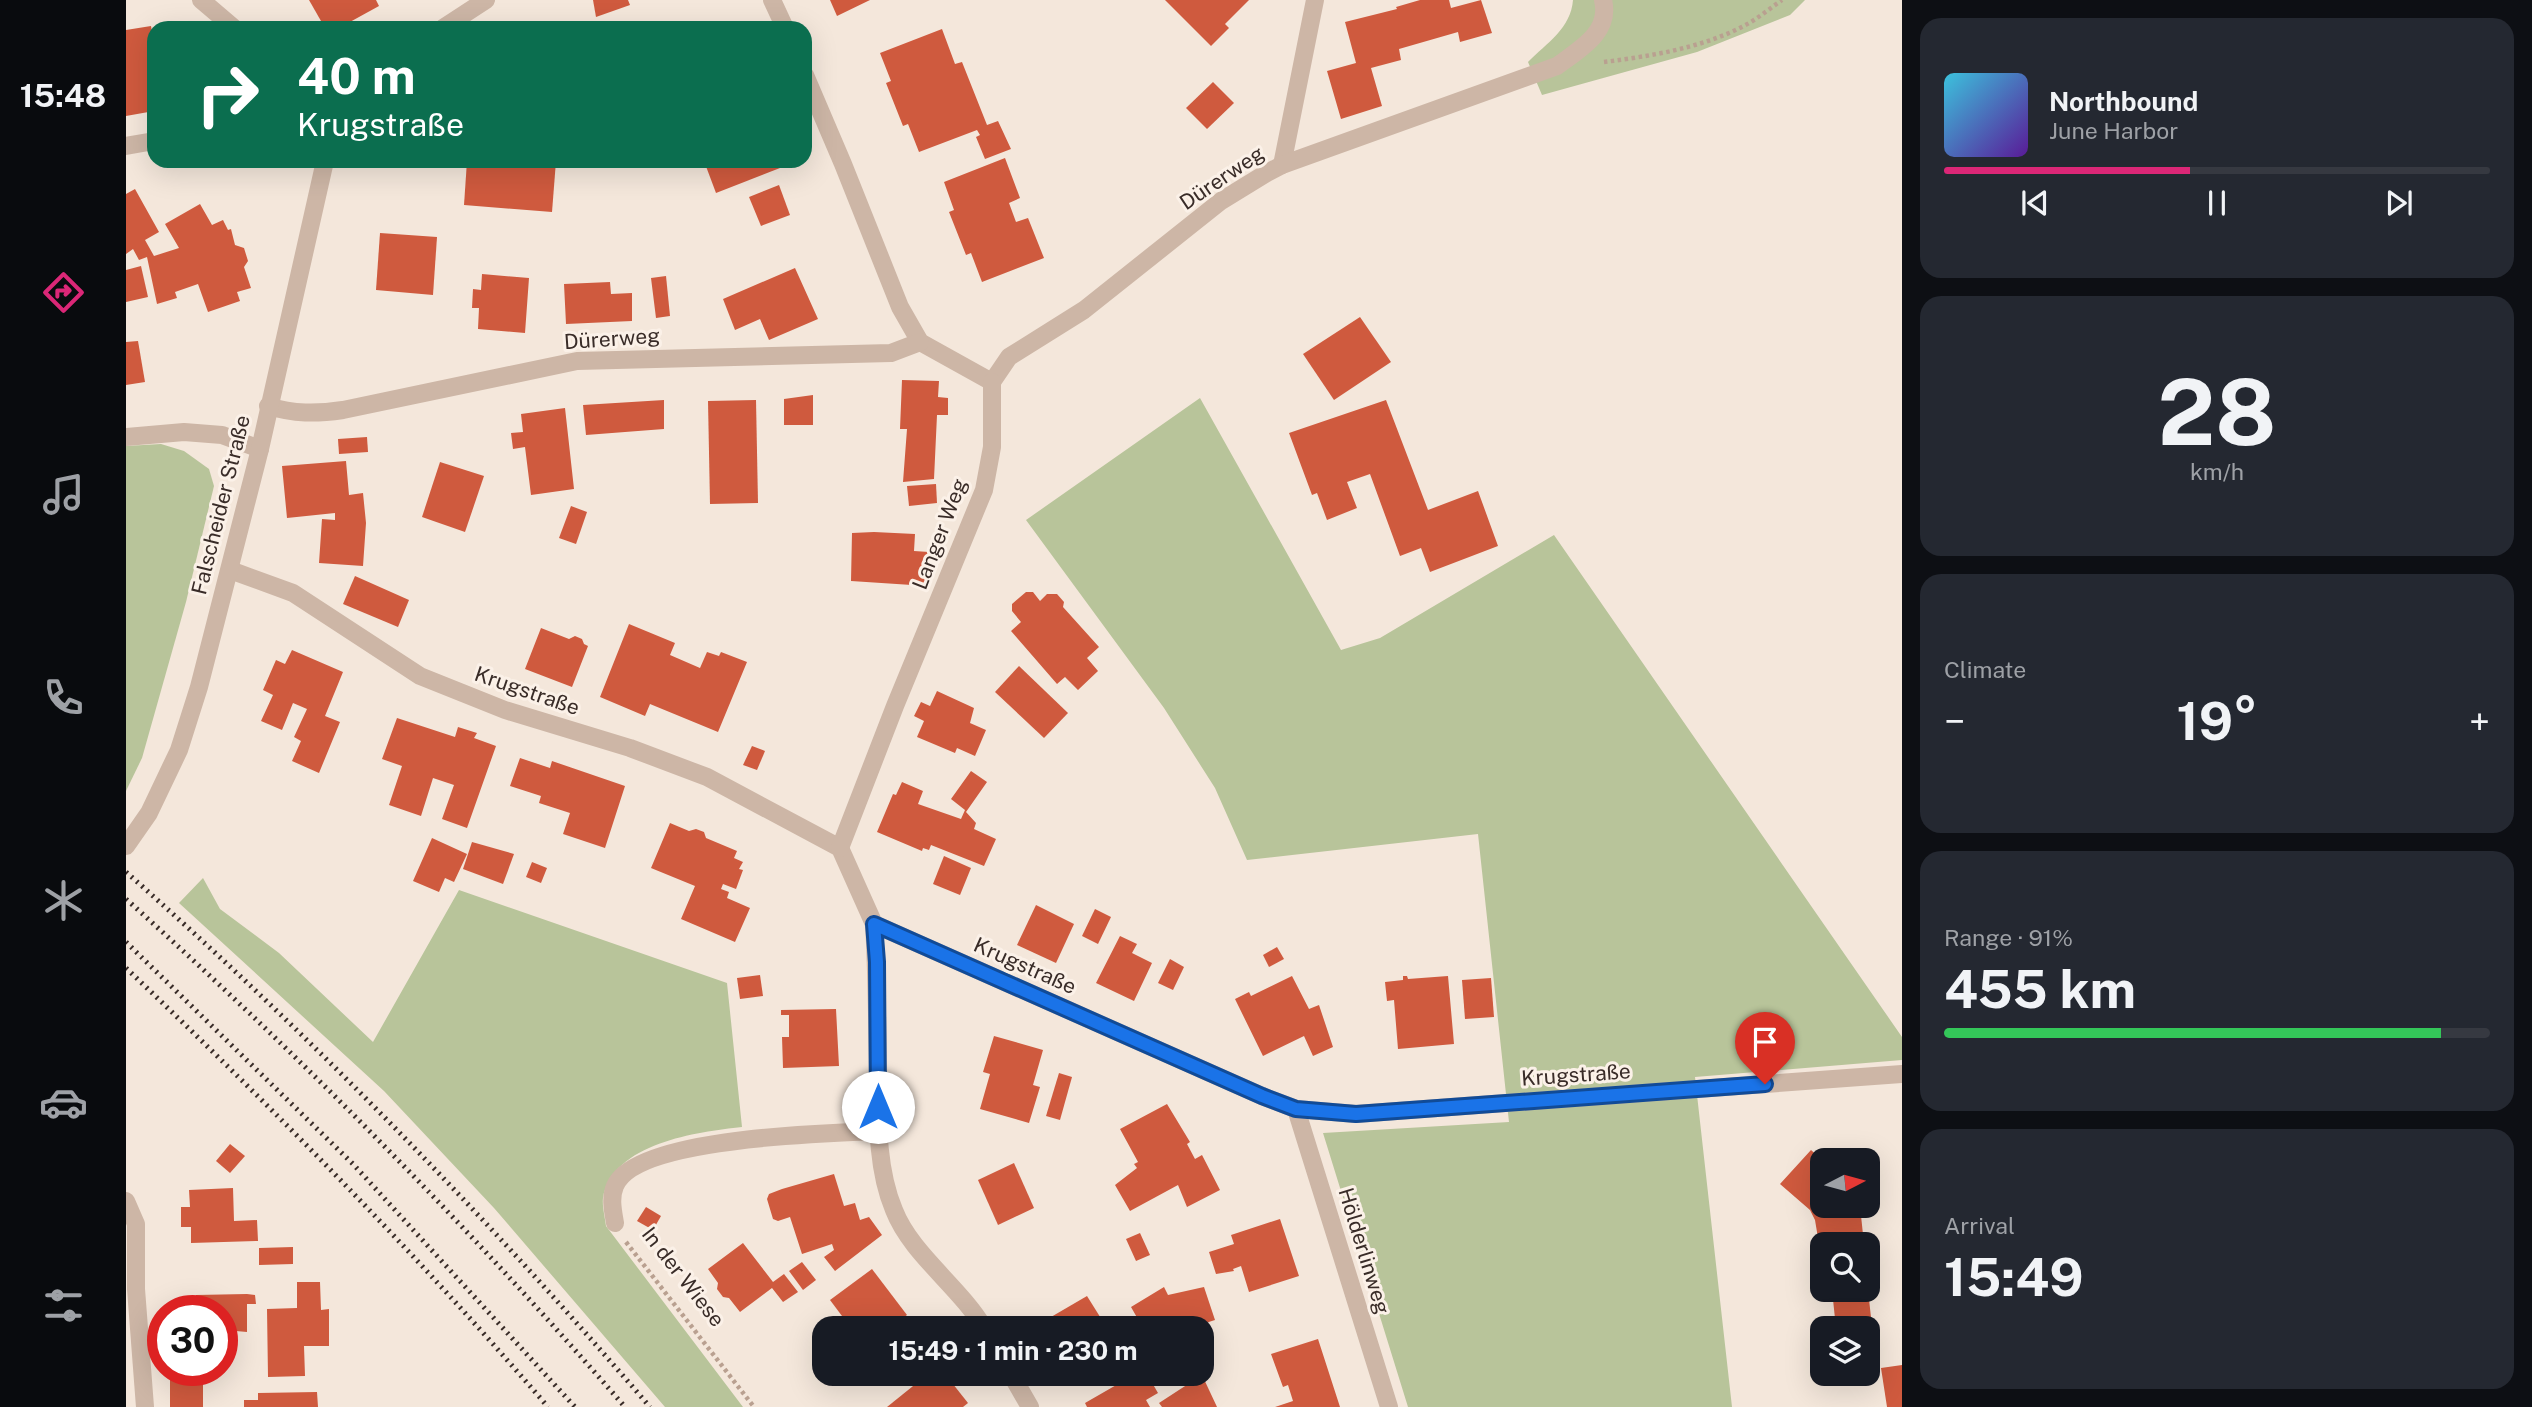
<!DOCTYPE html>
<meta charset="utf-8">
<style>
:root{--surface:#171b24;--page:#242831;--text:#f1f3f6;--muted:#9ea1a6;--line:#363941;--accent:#db2777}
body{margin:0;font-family:"Public Sans",sans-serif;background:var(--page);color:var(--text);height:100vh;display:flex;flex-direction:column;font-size:26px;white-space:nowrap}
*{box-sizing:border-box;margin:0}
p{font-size:23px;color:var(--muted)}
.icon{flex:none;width:38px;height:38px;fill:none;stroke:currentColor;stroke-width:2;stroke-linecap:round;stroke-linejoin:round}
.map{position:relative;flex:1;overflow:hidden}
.sheet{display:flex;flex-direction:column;gap:18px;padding:18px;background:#0d0f14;width:630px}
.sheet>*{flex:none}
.hud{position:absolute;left:21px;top:21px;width:665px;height:147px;border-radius:21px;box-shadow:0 7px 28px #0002;background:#0b6e4f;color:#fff;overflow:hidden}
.needle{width:46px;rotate:84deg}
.controls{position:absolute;left:1684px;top:1148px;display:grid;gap:14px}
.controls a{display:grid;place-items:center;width:70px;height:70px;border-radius:14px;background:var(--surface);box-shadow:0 7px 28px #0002;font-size:35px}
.speed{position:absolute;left:21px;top:1295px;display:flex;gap:14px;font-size:35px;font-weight:700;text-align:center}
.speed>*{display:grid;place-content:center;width:91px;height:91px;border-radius:50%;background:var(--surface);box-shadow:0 7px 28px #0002;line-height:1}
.speed .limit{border:10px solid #d22;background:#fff;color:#111}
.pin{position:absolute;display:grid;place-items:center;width:60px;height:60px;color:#fff;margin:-72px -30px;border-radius:50% 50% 50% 0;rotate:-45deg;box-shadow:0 0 7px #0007}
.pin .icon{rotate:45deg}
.me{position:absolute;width:77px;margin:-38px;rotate:0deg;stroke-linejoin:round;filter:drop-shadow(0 0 5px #0008)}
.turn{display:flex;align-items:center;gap:24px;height:147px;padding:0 35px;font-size:32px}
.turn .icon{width:91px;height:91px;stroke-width:2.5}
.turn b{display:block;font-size:49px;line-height:60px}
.big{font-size:52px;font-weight:700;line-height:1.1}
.sheet .card{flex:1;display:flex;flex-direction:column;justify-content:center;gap:10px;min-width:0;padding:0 24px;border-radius:21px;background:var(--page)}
.sheet .dial{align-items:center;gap:0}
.dial b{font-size:91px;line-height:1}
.song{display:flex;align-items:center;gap:21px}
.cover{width:84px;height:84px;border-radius:10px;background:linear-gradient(135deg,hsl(190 70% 55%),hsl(270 70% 35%))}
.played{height:7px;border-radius:4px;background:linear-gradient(90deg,var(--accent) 45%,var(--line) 45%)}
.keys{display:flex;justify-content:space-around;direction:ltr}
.heat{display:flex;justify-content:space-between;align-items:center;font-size:38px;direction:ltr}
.charge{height:10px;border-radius:5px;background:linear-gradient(90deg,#34c759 91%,var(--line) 0)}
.trip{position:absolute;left:686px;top:1316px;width:402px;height:70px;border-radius:21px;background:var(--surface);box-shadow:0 7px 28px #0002;font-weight:700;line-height:70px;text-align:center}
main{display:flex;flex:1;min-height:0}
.tab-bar{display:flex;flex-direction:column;width:126px;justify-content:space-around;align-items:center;background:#090b0e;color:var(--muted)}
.tab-bar .icon{width:49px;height:49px}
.tab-bar .current{color:var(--accent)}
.tab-bar b{font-size:32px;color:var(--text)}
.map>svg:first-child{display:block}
.green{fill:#b8c49a}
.building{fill:#cf5a3e}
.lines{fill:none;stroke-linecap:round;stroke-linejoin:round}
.path{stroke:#b9a090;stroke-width:4.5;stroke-dasharray:3.5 3.5;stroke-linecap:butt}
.minor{stroke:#cdb6a6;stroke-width:18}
.rail{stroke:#392c28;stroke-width:5;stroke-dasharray:2 5;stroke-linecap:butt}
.route-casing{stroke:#114b97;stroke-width:18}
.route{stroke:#1a73e8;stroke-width:12}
.labels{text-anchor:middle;stroke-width:6;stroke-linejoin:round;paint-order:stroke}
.street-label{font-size:21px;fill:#392c28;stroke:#fbf1e8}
</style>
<main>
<nav class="tab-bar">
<b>15:48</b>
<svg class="icon current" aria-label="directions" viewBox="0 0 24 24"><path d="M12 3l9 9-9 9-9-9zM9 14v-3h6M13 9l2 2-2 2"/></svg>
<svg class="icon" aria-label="music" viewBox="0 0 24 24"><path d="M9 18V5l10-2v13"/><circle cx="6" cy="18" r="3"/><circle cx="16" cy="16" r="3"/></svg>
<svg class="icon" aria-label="phone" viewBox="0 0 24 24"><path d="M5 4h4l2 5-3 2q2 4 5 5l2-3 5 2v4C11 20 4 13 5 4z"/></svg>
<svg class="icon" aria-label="climate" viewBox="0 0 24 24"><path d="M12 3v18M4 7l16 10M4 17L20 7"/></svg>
<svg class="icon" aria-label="car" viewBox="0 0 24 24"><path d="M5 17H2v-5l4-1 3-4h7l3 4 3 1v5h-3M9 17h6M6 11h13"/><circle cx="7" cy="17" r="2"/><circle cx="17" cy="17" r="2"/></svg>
<svg class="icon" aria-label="filters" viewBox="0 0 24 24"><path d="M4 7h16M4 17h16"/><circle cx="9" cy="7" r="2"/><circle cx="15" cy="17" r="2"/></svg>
</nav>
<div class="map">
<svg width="1776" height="1407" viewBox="0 0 1776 1407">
<rect width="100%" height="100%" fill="#f4e7db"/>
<g class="green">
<path d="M1447,0H1679L1664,15L1571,52L1416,95L1402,62C1421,43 1445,28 1447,0Z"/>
<polygon points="1074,398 1215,650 1254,638 1428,535 1776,1037 1776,1060 1569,1077 1606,1407 1282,1407 1197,1133 1383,1122 1352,834 1121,860 1089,788 1038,708 900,520"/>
<polygon points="35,444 58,451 83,469 88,486 60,602 16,758 0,791 0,446"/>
<path d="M77,878L94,909L153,953L247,1042L333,890L601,983L616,1127C571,1132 487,1143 477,1198C476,1206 479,1218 480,1226L617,1407H539L368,1208L258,1091L53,903Z"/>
</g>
<g class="building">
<polygon points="183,0 250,0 253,6 213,28 199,28"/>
<polygon points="467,0 502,0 504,5 470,17"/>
<polygon points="704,0 744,0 711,16"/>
<polygon points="1039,0 1123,0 1099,24 1103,28 1085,46"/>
<polygon points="1294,0 1323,0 1325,8 1355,0 1366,33 1334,42 1332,32 1273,49 1275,60 1245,68 1256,106 1215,119 1201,71 1230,63 1219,22 1271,9 1270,7"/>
<polygon points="25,26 28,42 28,111 0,116 0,30"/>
<polygon points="816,29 829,64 836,62 861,125 872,121 885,149 859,159 850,137 854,135 851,130 793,152 782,124 777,126 760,83 765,81 754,53"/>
<polygon points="1087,82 1108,103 1081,129 1060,108"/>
<polygon points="879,158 894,198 883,203 890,222 902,218 918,258 856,282 845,253 840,255 823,212 828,210 818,182"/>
<polygon points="341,161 430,161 426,212 338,205"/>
<polygon points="578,161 651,161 654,168 590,193"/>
<polygon points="653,185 664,215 635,226 623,197"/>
<polygon points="9,189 33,232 19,240 28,256 53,248 39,224 74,204 86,225 97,220 102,230 105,229 109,245 118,248 122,261 118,267 125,288 111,292 114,301 82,312 72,284 49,292 51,298 31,304 21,257 13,260 7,249 0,254 0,194"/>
<polygon points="254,233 311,237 307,295 250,290"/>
<polygon points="15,266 22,297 0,302 0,270"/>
<polygon points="669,268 692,319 643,340 634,319 609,330 597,299"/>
<polygon points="356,274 403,278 399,333 352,329 353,308 346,308 347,289 355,290"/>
<polygon points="540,276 544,316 530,318 525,278"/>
<polygon points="484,282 485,294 506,293 506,321 440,324 438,284"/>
<polygon points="1234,317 1265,362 1208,400 1177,354"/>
<polygon points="12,341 19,382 0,385 0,342"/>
<polygon points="776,380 813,381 812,397 822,398 822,415 811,415 808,479 777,482 781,429 774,429"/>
<polygon points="687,395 687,425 658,425 658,399"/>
<polygon points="538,400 538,429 460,435 457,405"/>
<polygon points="630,400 632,503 584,504 582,401"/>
<polygon points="1260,400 1302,510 1352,491 1372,546 1304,572 1295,548 1274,556 1244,474 1221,482 1231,508 1201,520 1191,493 1186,495 1163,433"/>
<polygon points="439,408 448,489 405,495 399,447 387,449 385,433 397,432 395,414"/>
<polygon points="241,437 242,452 213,454 212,439"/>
<polygon points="220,461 223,495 237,493 240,523 237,566 193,563 196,519 209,520 209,513 161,518 156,466"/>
<polygon points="314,462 358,476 339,532 296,517"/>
<polygon points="810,484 811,503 783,506 781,486"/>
<polygon points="445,506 461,512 450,544 433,538"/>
<polygon points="748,532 789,534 788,551 803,552 801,586 725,581 726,533"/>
<polygon points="229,576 283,600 272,627 217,604"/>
<polygon points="900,592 907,592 914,601 921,594 931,594 938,602 937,607 973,647 961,658 972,671 952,690 939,677 931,684 885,631 895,622 886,611 886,604"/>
<polygon points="503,624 549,643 544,655 574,668 581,652 593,656 595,652 621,662 592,732 524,704 519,716 474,697"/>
<polygon points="415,628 443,639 449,636 456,639 458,644 462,646 446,687 399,669"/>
<polygon points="166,650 217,672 199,716 214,722 193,773 166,761 175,741 168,737 181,709 167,703 156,730 135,721 147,695 137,690 150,660 159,664"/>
<polygon points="893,666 942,713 918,738 869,692"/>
<polygon points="811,691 848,708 844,723 860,730 849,756 831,748 829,753 791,737 798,721 788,716 795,702 804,706"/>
<polygon points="271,718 329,737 332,727 351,733 348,738 370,746 341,828 316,819 328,785 307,778 295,816 263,805 276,766 256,759"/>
<polygon points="626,746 639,751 631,770 617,765"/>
<polygon points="394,758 424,768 426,761 499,786 479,848 437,834 444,813 413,803 415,796 384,786"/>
<polygon points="845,771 861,782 840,812 850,823 848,829 870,839 858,866 805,845 803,850 797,848 796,851 751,832 767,794 770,795 776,782 797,791 792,804 835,819 839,810 825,799"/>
<polygon points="544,823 563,831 570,829 578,832 580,838 611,851 608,858 617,862 613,869 617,870 610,889 597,884 595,889 603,892 601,898 624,908 609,942 555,919 569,886 525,868"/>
<polygon points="306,838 341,854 328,882 319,878 313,892 287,881"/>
<polygon points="346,842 388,854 377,884 337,869"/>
<polygon points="818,856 845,868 834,895 807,884"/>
<polygon points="406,862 421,868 415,883 400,877"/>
<polygon points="910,905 948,924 930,963 891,945"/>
<polygon points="969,909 985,917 972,944 956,936"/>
<polygon points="994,936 1011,944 1006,953 1026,963 1008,1001 970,983"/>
<polygon points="1151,947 1158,959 1143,967 1137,955"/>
<polygon points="1044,959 1058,967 1047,990 1032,983"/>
<polygon points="634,975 637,996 614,999 611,978"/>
<polygon points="1166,976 1183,1009 1193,1005 1207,1047 1187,1056 1178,1036 1137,1056 1109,999 1123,992 1125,996"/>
<polygon points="1277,976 1281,976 1282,979 1322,976 1328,1044 1272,1049 1268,1000 1261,1001 1259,982 1277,980"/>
<polygon points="1365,978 1368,1017 1339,1019 1336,980"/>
<polygon points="710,1009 713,1066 657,1068 656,1037 663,1037 663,1015 655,1015 655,1010"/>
<polygon points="868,1036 917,1050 907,1085 914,1087 903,1123 854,1109 864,1074 857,1072"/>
<polygon points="933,1073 946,1077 934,1120 920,1116"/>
<polygon points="1041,1104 1064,1142 1061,1144 1069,1159 1076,1155 1094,1190 1061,1207 1052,1185 1004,1211 989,1185 1011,1168 1008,1164 1012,1162 994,1129"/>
<polygon points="104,1144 119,1156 104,1173 90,1161"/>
<polygon points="1685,1150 1696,1160 1696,1206 1734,1206 1738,1244 1696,1244 1696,1262 1689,1220 1684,1210 1654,1184"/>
<polygon points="888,1163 908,1208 872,1225 852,1180"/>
<polygon points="708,1174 718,1206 729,1203 734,1220 743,1217 756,1235 709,1271 698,1257 708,1250 706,1244 676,1254 664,1217 652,1221 647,1219 641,1199 643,1194 656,1189"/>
<polygon points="107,1188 108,1221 131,1220 132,1241 65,1243 65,1227 55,1227 55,1207 64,1207 63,1190"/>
<polygon points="520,1207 535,1216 527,1230 511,1221"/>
<polygon points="1154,1219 1173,1276 1123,1292 1115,1266 1107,1269 1108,1271 1090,1274 1083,1252 1108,1244 1105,1235"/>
<polygon points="1014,1233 1024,1255 1010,1261 1000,1239"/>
<polygon points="617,1243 647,1282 658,1274 672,1292 657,1302 646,1288 614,1312 603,1298 597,1297 591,1289 592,1283 582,1269"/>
<polygon points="167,1247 167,1264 133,1265 133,1248"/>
<polygon points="676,1262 690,1280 677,1290 663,1271"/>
<polygon points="746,1269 781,1315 763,1328 725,1328 704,1300"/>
<polygon points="171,1282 194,1282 195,1310 203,1309 203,1346 178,1346 179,1376 142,1377 141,1309 171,1308"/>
<polygon points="1038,1287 1042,1295 1078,1287 1089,1320 1064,1328 1057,1328 1052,1319 1036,1328 1017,1328 1005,1307"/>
<polygon points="1706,1290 1742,1290 1749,1354 1741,1355 1741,1328 1710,1328"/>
<polygon points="121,1294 129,1295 130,1304 121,1304 121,1332 110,1331 110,1341 96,1342 96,1311 70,1311 70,1295"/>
<polygon points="961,1296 981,1328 915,1328 913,1324"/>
<polygon points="1192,1339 1214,1407 1149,1407 1167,1401 1162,1385 1157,1387 1145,1354"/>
<polygon points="1776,1365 1776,1407 1761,1407 1755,1368"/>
<polygon points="802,1374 819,1374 842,1403 837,1407 761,1407"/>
<polygon points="1018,1374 1021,1374 1032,1393 1020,1400 1024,1407 961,1407 959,1403 999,1380 1001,1384"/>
<polygon points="1076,1375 1091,1407 1036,1407 1033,1403"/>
<polygon points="77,1378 77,1407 44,1407 44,1379"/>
<polygon points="191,1392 192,1407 118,1407 118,1400 132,1400 132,1393"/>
</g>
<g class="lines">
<g class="path">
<path d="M1478,62C1526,56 1582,47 1625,22C1636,15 1646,7 1656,0"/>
<polyline points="500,1242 628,1407"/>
</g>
<g class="minor">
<polyline points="75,0 108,28"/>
<polyline points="646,0 659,28"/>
<polyline points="317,28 360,0"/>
<polyline points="679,75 717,164 774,307 794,342 866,382"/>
<polyline points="0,146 28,141"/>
<polyline points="1156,165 1189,0"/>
<path d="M866,382L883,357L958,310L1095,201L1139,174L1156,165L1431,66C1454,49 1485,32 1477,0"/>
<path d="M142,406C168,414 190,414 217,410L451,361L765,353L794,342"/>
<polyline points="0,437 58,432 96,435 134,449"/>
<polyline points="104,570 167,593 294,676 379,710 504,748 581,777 714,848 748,924 1136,1096 1170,1109 1230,1114 1776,1074"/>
<polyline points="0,846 23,813 53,750 73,687 134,449 199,161"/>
<polyline points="714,848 769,706 858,490 866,447 866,382"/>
<path d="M748,924C751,973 751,1023 752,1073C752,1118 750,1167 768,1210C785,1254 834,1287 858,1328"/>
<polyline points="1170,1109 1263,1407"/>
<polyline points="0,1201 10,1224 10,1289 19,1407"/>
<path d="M489,1223C487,1211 484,1198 489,1186C509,1137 703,1133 752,1131"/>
<polyline points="885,1374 904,1407"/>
</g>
<g class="rail">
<path d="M0,872C188,1038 361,1217 524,1407"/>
<path d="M0,899C177,1058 343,1227 499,1407"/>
<polyline points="0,942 227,1164 449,1407"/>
<path d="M0,968C147,1108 290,1253 422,1407"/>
</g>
</g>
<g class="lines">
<defs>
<polyline id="route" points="752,1107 751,962 748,924 1136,1096 1170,1109 1230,1114 1639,1084"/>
</defs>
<use href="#route" class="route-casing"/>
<use href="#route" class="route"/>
</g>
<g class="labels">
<g class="street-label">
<text transform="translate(1096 178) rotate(-34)" y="7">Dürerweg</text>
<text transform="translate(486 339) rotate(-4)" y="7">Dürerweg</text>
<text transform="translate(95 505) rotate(-76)" y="7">Falscheider Straße</text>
<text transform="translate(814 534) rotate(-69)" y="7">Langer Weg</text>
<text transform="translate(401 691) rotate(19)" y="7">Krugstraße</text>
<text transform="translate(899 966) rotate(24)" y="7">Krugstraße</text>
<text transform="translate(1450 1075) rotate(-4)" y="7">Krugstraße</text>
<text transform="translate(1238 1251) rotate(73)" y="7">Hölderlinweg</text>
<text transform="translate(557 1277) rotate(52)" y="7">In der Wiese</text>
</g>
</g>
</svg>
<div class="controls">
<a><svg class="needle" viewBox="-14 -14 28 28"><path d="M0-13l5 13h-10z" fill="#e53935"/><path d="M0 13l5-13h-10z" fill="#9ea1a6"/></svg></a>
<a><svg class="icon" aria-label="search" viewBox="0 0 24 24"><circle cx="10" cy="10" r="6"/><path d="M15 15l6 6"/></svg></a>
<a><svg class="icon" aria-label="layers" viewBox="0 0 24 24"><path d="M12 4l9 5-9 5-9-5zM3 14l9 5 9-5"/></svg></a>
</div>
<div class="speed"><div class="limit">30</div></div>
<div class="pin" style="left:1639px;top:1084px;background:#d93025"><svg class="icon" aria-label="arrive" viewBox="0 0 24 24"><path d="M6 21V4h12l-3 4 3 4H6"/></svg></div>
<svg class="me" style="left:752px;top:1107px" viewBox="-20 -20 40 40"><circle r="19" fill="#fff"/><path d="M0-13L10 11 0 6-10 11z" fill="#1a73e8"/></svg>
<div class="trip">15:49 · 1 min · 230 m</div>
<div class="hud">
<div class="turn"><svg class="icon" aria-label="right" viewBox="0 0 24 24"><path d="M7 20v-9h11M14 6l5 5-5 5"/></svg><div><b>40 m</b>Krugstraße</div></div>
</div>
</div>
<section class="sheet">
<div class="card">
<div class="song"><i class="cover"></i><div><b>Northbound</b><p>June Harbor</p></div></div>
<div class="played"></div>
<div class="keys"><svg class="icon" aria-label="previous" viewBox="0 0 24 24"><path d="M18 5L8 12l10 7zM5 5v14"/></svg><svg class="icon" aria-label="pause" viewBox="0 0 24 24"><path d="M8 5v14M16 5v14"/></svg><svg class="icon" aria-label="next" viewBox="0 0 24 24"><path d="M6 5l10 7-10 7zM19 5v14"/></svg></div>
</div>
<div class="card dial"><b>28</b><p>km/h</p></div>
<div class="card"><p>Climate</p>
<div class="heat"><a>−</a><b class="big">19°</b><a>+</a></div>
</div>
<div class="card"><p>Range · 91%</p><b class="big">455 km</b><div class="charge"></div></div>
<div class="card"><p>Arrival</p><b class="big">15:49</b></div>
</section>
</main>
